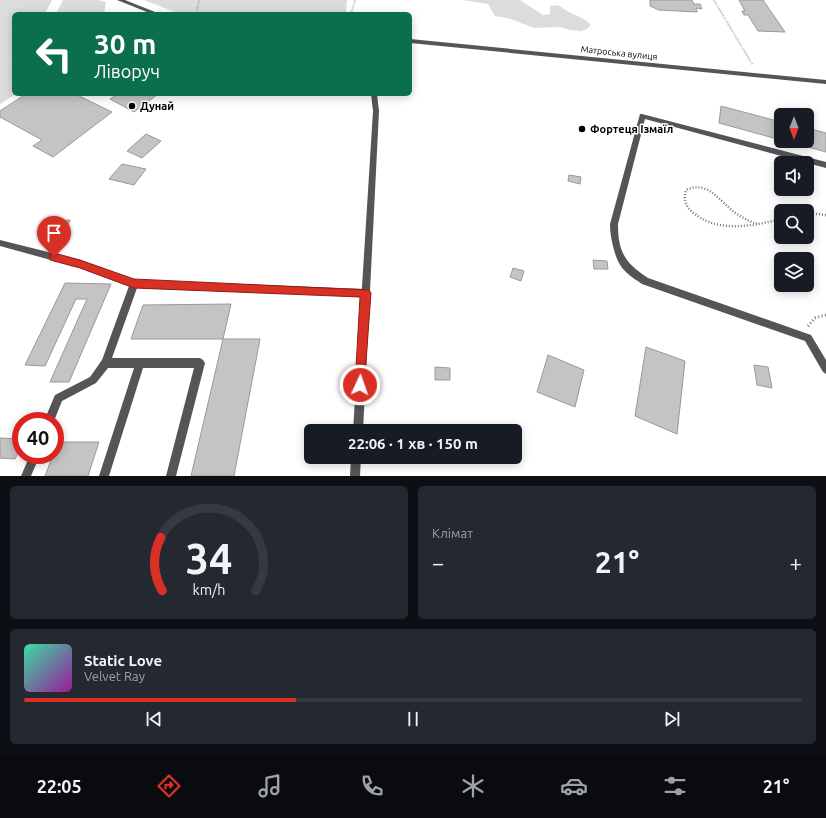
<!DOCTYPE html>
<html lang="uk">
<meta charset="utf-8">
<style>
:root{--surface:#171b24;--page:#242831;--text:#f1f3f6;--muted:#9ea1a6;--line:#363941;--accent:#d93025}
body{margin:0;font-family:Ubuntu,sans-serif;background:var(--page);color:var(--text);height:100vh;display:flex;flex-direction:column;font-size:15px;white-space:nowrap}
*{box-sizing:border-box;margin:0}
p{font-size:13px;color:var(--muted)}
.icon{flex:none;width:22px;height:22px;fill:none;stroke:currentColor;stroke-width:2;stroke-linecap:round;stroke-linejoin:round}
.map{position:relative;height:476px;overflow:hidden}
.sheet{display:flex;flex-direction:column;gap:10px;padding:10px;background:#0d0f14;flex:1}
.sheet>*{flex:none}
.banner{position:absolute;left:12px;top:12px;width:400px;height:84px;border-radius:6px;box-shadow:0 2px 10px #0003;background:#0b6e4f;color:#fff;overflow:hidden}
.needle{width:26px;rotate:180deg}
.buttons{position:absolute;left:774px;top:108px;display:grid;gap:8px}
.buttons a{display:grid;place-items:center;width:40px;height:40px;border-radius:6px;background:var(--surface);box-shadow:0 2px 10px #0003;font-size:20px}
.speed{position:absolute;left:12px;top:412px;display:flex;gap:8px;font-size:20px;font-weight:700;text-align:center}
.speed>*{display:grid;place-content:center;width:52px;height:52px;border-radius:50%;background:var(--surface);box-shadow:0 2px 10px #0003;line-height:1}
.speed .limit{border:6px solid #d22;background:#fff;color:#111}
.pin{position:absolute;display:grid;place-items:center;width:34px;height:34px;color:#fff;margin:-41px -17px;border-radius:50% 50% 50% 0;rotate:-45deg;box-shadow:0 0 4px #0007}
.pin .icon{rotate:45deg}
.me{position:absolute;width:44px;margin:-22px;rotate:3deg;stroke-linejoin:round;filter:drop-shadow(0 0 3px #0008)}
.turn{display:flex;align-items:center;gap:14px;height:84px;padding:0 16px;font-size:18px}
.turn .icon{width:52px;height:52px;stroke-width:2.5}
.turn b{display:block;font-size:28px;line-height:34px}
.big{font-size:30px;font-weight:700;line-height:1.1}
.sheet .widget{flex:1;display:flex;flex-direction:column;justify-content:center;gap:6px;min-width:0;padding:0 14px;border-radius:6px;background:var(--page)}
.sheet .dial{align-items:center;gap:0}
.dial svg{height:104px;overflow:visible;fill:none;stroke:var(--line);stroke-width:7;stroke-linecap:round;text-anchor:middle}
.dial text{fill:var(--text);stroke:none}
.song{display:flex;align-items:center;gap:12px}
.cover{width:48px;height:48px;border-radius:6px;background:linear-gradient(135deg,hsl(160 70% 55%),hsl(300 70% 35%))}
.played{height:4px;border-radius:2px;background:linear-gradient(90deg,var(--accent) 35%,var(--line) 35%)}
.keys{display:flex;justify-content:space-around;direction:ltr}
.heat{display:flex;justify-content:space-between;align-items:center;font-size:22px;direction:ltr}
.sheet .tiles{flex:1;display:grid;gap:10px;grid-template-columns:1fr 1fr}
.widget:last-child{grid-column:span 2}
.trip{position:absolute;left:304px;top:424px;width:218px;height:40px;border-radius:6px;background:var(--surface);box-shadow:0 2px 10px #0003;font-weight:700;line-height:40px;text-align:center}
.tab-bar{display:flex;height:64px;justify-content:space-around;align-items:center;background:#090b0e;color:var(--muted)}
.tab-bar .icon{width:28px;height:28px}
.tab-bar .selected{color:var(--accent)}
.tab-bar b{font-size:18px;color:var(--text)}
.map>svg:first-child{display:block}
.green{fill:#dcdcdc}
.building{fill:#c4c4c4;stroke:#999}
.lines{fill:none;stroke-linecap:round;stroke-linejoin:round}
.path-far2{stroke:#777;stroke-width:2;stroke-dasharray:0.5 1.5;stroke-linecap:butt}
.path-far1{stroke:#777;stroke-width:2.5;stroke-dasharray:1 2;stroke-linecap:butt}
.path{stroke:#777;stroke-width:3;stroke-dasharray:1 2.5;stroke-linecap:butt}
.service{fill:#555;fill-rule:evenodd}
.pedestrian{fill:#555;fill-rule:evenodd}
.tertiary{fill:#555;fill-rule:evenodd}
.route{fill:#d93025;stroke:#8d1f18}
.poi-dot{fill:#000;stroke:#fff;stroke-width:1.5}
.labels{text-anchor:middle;stroke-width:3;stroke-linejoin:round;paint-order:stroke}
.far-street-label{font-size:9px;fill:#000;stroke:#fff}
.poi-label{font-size:11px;font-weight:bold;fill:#000;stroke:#fff;text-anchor:start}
</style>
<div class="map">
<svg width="826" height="476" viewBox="0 0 826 476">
<rect width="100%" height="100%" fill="#fff"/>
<g class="green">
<polygon points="0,0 52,0 45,14 14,14 14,54 10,58 14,56 14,94 16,94 0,104"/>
<polygon points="63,0 98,0 106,2 104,14 56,14"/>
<polygon points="144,0 347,0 346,14 180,14"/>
<path d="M462,0H520L543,15L550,14V6C561,3 563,10 571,13C579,17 585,18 591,25L587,29L581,31L570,30L560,27L534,28L511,19L495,16L488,4Z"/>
</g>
<g class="building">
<polygon points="650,0 692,0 694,4 700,4 702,9 696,8 697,12 659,10 650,6"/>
<polygon points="739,0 763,0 785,32 758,31 748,15 744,15 742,11 745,11"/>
<polygon points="26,94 75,94 112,112 53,157 33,146 42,140 0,117 0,111"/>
<polygon points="118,94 158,94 134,112 110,99"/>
<polygon points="721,106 781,122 781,140 719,123"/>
<polygon points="807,128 826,133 826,152 786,141 807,141"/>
<polygon points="146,134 161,141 142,158 127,151"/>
<polygon points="122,164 146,169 134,185 109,179"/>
<polygon points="569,175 581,177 580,184 568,181"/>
<polygon points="70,220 60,243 45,244 56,221"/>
<polygon points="593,260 607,261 608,269 594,269"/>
<polygon points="513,268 524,271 521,281 510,277"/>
<polygon points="65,283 111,284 69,382 50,382 87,299 76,299 45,366 25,365"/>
<polygon points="231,304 223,339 131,339 143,305"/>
<polygon points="223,339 260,339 234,476 191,476"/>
<polygon points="646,347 685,361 677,434 635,416"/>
<polygon points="548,355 584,370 575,407 537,392"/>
<polygon points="754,365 768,367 772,388 757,385"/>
<polygon points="435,367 450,368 450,380 435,380"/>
<polygon points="0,438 21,439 21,447 15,459 0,458"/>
<polygon points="58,442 99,442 88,476 45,476 53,455 55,455"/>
</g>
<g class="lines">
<g class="path-far2">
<polyline points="714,0 752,64"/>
<polyline points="197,10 199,0"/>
<polyline points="351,14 355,0"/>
</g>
<g class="path-far1">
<polyline points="807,213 826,215"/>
<path d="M757,224C749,221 741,217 734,212C719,200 707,180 686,190C683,200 686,208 695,214C719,233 753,226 781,219"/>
</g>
<polyline class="path" points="808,326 815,318 826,315"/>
<g class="service">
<path d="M640,114H642L826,162V168L645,119L618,224C618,252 625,263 648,278L811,335L826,360V374L823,372L805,341L642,284C624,272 618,267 613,246C611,238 610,232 610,224Z"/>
<polygon points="0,240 80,260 134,280 366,289 369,290 370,293 369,296 366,297 137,288 112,358 200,358 203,360 205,363 176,476 166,476 194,368 143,368 109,476 99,476 134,368 108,368 96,383 62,401 54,421 44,421 55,395 90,377 102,360 129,286 80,268 0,246"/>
<polygon points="30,455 40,455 31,476 21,476"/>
</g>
<polygon class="pedestrian" points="410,39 826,80 826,84 410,43"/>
<g class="tertiary">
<polygon points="117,0 125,0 160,14 152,14"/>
<polygon points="371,94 377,94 379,111 363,431 353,431 373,111"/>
<polygon points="351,457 361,457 360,476 350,476"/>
</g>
</g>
<polygon class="route" points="54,253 80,260 134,279 369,290 371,293 364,389 360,390 357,389 355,385 360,297 134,288 80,268 50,260 50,254"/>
<g class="poi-dot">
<circle cx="132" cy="106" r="4"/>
<circle cx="582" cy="129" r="4"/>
</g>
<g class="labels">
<g class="far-street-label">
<text transform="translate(619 53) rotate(6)" y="3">Матроська вулиця</text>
</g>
<g class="poi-label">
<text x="140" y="110">Дунай</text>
<text x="590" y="133">Фортеця Ізмаїл</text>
</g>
</g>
</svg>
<div class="buttons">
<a><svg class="needle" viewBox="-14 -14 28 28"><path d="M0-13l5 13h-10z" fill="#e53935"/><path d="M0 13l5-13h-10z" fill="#9ea1a6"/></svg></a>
<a><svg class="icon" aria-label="sound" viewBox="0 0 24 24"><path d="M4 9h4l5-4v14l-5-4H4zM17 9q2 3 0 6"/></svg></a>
<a><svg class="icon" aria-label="search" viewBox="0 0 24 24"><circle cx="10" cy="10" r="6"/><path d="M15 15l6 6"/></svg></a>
<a><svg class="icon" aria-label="layers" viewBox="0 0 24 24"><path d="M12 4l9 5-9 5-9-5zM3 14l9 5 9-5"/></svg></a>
</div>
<div class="speed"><div class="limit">40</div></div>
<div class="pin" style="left:54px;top:257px;background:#d93025"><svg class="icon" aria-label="arrive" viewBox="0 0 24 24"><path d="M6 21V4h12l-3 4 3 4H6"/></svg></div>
<svg class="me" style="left:360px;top:385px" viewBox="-20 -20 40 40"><circle r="17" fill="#d93025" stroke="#fff" stroke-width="3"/><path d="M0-11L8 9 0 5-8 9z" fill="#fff"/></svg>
<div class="trip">22:06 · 1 хв · 150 m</div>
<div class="banner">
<div class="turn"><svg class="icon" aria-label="left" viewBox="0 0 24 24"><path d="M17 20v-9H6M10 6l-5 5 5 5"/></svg><div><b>30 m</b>Ліворуч</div></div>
</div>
</div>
<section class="sheet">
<div class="tiles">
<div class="widget dial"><svg viewBox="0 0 100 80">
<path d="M14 69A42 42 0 1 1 86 69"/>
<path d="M14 69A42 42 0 0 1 13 28" stroke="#d93025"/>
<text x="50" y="56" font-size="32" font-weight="700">34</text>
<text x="50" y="72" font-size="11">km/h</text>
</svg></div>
<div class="widget"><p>Клімат</p>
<div class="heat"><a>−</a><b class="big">21°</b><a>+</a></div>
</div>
<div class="widget">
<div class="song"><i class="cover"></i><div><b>Static Love</b><p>Velvet Ray</p></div></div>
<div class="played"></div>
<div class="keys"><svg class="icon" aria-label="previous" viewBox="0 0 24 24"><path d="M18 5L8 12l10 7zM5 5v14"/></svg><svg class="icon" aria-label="pause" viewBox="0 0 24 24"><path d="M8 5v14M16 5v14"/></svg><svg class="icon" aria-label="next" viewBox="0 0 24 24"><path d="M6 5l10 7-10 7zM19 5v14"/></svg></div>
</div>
</div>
</section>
<nav class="tab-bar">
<b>22:05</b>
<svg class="icon selected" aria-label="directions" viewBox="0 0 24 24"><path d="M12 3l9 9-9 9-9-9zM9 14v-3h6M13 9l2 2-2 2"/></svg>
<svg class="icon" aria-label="music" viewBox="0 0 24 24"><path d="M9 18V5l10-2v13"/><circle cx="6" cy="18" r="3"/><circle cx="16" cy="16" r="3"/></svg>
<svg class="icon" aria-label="phone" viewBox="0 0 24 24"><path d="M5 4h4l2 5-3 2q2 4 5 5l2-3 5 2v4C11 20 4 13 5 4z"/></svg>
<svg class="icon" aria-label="climate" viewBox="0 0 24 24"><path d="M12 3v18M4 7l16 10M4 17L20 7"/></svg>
<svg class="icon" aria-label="car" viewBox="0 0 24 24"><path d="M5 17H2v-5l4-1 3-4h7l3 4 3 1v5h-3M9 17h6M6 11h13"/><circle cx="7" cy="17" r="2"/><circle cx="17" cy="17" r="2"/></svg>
<svg class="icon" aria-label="filters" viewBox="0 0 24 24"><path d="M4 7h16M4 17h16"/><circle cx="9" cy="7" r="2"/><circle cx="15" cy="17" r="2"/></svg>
<b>21°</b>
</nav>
